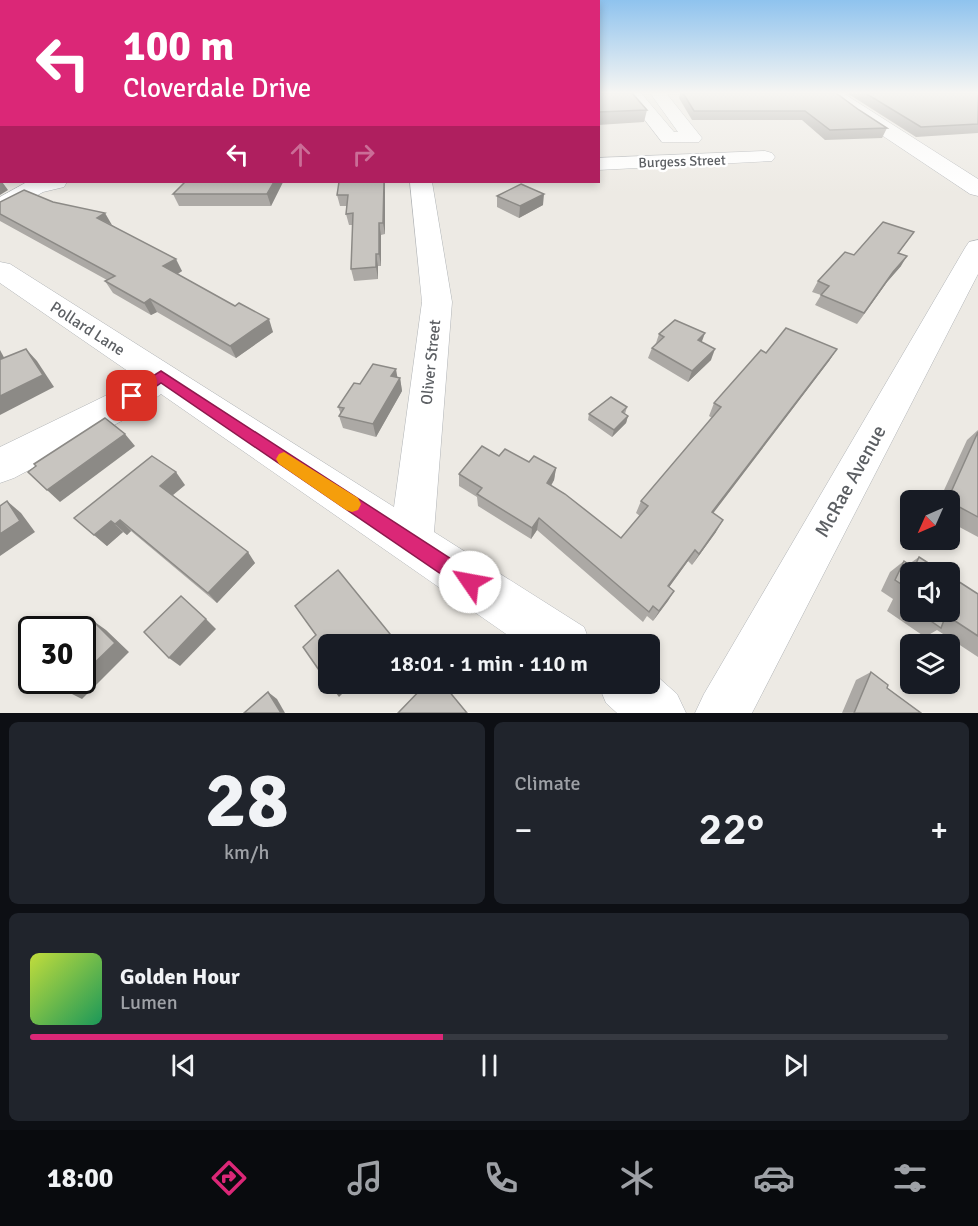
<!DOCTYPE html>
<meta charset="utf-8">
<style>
:root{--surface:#171b24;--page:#20242c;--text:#f1f3f6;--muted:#9ea1a6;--line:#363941;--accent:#db2777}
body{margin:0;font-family:Signika,sans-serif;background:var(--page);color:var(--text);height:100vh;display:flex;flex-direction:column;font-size:22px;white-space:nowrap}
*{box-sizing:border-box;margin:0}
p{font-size:20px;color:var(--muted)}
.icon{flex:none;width:33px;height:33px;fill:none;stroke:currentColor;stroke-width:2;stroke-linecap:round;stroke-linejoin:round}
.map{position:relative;height:713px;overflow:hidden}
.sheet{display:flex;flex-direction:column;gap:9px;padding:9px;background:#0d0f14;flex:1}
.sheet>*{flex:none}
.top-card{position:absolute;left:0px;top:0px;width:600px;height:183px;box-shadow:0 3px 9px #0003;background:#db2777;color:#fff;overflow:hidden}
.needle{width:39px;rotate:225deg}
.tools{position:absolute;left:900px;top:490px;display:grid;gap:12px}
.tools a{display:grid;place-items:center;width:60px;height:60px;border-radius:9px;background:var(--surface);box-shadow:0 3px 9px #0003;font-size:30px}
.speed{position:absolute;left:18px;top:616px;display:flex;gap:12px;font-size:30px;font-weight:700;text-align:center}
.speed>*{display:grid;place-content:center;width:78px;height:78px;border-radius:50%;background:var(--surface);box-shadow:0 3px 9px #0003;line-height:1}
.speed .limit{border:3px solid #111;border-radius:9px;background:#fff;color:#111}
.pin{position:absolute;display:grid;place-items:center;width:51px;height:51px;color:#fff;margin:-26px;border-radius:12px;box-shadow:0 3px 9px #0006}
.me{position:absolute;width:66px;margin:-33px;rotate:303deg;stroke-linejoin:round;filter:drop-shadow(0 0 4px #0008)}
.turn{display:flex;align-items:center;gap:21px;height:126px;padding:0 24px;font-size:27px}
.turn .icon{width:78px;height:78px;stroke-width:2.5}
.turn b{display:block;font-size:42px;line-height:51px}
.lanes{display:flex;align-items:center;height:57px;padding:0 24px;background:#0003;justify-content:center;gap:30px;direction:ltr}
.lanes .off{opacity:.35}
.big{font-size:45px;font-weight:600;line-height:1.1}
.sheet .card{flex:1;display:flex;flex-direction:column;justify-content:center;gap:9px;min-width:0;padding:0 21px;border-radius:9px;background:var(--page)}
.sheet .dial{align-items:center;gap:0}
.dial b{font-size:78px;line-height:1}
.song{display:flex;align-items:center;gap:18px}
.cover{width:72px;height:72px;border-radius:9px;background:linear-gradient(135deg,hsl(70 70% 55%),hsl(150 70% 35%))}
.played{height:6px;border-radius:3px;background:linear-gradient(90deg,var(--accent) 45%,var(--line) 45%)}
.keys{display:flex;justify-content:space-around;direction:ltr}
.heat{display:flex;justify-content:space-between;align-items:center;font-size:33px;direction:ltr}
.sheet .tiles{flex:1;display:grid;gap:9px;grid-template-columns:1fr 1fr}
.card:last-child{grid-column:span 2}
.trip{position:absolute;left:318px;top:634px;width:342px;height:60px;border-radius:9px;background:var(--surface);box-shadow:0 3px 9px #0003;font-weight:600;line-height:60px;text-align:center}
.tab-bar{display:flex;height:96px;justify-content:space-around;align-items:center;background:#090b0e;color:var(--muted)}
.tab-bar .icon{width:42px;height:42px}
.tab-bar .on{color:var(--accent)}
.tab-bar b{font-size:27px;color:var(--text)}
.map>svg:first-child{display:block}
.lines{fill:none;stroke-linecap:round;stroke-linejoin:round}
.minor-casing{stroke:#b1b4b7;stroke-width:1}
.minor{fill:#fff;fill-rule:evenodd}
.wall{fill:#aca9a5}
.shaded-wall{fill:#8c8a86}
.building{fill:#c8c5c0;stroke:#8c8a86;stroke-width:1.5}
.route{fill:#db2777;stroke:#8e194d;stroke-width:1.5}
.slow{fill:#f59e0b}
.labels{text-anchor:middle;stroke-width:5;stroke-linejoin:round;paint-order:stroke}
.far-street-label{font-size:14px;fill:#5c5f63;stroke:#fff}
.street-label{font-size:16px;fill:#5c5f63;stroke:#fff}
.near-street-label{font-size:20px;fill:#5c5f63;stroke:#fff}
</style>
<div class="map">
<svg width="978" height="713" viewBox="0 0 978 713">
<rect width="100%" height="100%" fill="#edeae4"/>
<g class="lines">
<defs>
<g id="minor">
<polygon points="624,93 641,93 674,132 678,132 650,93 666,93 702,138 699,142 662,142"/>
<polygon points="825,93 843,93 978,179 978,196 970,194 856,118"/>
<polygon points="765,151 772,153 775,157 772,161 598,170 598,158"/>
<polygon points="27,182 67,182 64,187 43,192 8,212 0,214 0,197"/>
<polygon points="410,182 432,182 452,302 434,532 584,627 591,645 522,645 161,394 131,416 14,478 0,483 0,447 105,396 135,376 0,283 0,262 10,264 394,507 422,302"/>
<polygon points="978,240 978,274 752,713 695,713 704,694 965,248 969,242"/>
<polygon points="650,670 677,694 686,713 617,713 606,703 598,684 650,684"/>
</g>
</defs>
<use href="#minor" class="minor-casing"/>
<use href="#minor" class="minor"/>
</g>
<g class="wall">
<rect x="0" y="93" width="2" height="30"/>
<polygon points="598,93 647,110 644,122 598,125"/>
<polygon points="680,93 836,93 859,110 887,128 882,138 825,140 802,120 692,120 679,98"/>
<polygon points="847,93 978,93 978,133 916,137"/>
<polygon points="283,182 271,206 179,206 173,194"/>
<polygon points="339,182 385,182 385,234 381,235 381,266 378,266 378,279 354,281 351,269 353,225 349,225 346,214 347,206 340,206 337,195"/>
<polygon points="497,196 543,205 519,218 497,207"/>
<polygon points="0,202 53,202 112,225 182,271 178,274 273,332 236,358 157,312 151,315 113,293 105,281 107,280 0,221"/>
<polygon points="914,232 899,253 901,266 887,282 857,324 815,305 821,295 812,292 818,281 854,255"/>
<polygon points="659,334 702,342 711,360 688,382 648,358 652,348 656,343"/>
<polygon points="837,349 829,361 713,513 716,532 692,565 688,561 669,587 674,591 653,621 647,616 643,622 537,530 531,539 478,506 477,497 459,486 459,474 499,456 556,468 554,480 551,486 621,538 640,516 636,513 641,501 712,418 709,416 714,403 766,353"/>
<polygon points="397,377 400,378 402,391 376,437 343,428 339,416 341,414 338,407 360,384"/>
<polygon points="627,407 625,414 628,416 626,423 612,437 588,420 589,414"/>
<polygon points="978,430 978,537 950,522 950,501 939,501 967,440"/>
<polygon points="185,485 172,496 255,563 217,603 131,531 127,535 123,532 107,546 74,518"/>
<polygon points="919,557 944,573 910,573 910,612 950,612 978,594 978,657 937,630 925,637 887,611 893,599 881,591 890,572 904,561 909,564"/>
<polygon points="871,672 887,688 921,713 842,713 856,680"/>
</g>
<g class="shaded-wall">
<polygon points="0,179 8,190 0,195"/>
<polygon points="274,182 283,182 271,206 267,194"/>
<polygon points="384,182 385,182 385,234 383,223"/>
<polygon points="544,194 543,205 519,218 520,206"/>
<polygon points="105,213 112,225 97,218"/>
<polygon points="379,223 381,235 381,266 379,254"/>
<polygon points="376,254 378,266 378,279 376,267"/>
<polygon points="907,256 901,266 887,282 857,324 893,272"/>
<polygon points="176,259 182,271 170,278 163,266"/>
<polygon points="150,299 157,312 151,315 144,303"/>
<polygon points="269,319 273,332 236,358 230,346"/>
<polygon points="705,333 701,344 698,340"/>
<polygon points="26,349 37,361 54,387 0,415 0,396"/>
<polygon points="715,349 711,360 688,382 692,371"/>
<polygon points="837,349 829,361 705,524 712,512"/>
<polygon points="0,350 12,372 0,358"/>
<polygon points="396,369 398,381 400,378 402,391 376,437 373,424 391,376"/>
<polygon points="628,416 626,423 612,437 614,430"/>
<polygon points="125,434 135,446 60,502 47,490"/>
<polygon points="556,468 554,480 545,495 547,483"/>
<polygon points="176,472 185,485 169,498 160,486"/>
<polygon points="7,501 21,513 35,532 0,556 0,534"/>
<polygon points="539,518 537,530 531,539 532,528"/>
<polygon points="120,520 131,531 127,535 115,524"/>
<polygon points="723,520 716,532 692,565 699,554"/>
<polygon points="111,521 123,532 107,546 94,535"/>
<polygon points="695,550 688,561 662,597 668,586"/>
<polygon points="248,552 255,563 217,603 208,593"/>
<polygon points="674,591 668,601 653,621 659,611"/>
<polygon points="206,619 216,629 180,666 169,658"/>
<polygon points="92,620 106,630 129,652 82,699 66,691 76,681 82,681 82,675"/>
<polygon points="390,634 394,643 392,645 379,645"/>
<polygon points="339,684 352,684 339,697 333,689"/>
<polygon points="268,692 277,699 285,713 281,713"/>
</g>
<g class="building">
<rect x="0" y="93" width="2" height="18"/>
<polygon points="598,93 632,93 647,110 598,112"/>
<polygon points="683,93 836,93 859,110 887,128 830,130 805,111 694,111"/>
<polygon points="865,93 978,93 978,124 921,127"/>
<polygon points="185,182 274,182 267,194 173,194"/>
<polygon points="339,182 384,182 383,223 379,223 379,254 376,254 376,267 351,269 353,213 346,214 348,195 337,195"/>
<polygon points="521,184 544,194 520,206 497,196"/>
<polygon points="24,190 53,202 105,213 97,218 176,259 163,266 235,306 239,303 269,319 230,346 150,299 144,303 105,281 115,276 0,214 0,202"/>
<polygon points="883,222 914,232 898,253 907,256 893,272 864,313 821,295 829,286 818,281 845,252 854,255"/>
<polygon points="675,320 705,333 698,340 715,349 692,371 652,348 664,337 659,334"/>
<polygon points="786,328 837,349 712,512 723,520 699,554 695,550 668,586 674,591 659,611 653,606 649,612 539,518 532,528 477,494 482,488 459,474 482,446 499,456 505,449 529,462 534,456 556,468 547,483 565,494 621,538 648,506 641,501 721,407 714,403 761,350 766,353"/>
<polygon points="26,349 43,375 0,396 0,358 1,359"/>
<polygon points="373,364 396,369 391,376 400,378 373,424 339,416 344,408 338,407 354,383 360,384"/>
<polygon points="611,397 627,407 622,412 628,416 614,430 589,414"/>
<polygon points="105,418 125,434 47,490 28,472 36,466 34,464"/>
<polygon points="978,432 978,517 950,502 950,501 947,501"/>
<polygon points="152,456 176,472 160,486 248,552 208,593 120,520 115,524 111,521 94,535 74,518"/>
<polygon points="7,501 20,521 0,534 0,506"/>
<polygon points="919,557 944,573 910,573 910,607 902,601 907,588 895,580 904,561 914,568"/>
<polygon points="338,570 390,634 379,645 328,645 328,683 303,647 316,635 295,606"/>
<polygon points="950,576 978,594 978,636 946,615 941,628 918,612 950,612"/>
<polygon points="181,596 206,619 169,658 144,632"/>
<polygon points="92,620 115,643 82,675 82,630 81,630"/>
<polygon points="871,672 888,685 887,688 921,713 854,713"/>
<polygon points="56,681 76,681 66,691"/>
<polygon points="329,684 339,684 333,689"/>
<polygon points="426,684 443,684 467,713 398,713"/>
<polygon points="268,692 281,713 244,713"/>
</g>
<linearGradient id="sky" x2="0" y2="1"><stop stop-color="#8fc3ee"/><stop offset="0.48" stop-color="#f7f6f3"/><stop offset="1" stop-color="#f7f6f3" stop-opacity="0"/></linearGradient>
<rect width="978" height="193" fill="url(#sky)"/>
<polygon class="route" points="161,371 476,575 479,582 476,589 470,591 463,589 161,383 137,400 127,400 125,396 127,392"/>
<polygon class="slow" points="284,452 358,498 361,504 358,510 352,512 346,510 279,464 276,459 279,454"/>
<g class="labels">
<g class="far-street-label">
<text transform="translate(682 161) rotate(-2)" y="5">Burgess Street</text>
</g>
<g class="street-label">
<text transform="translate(88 328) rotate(33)" y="6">Pollard Lane</text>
<text transform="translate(430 362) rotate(-84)" y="6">Oliver Street</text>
</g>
<g class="near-street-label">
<text transform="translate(850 481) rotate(-61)" y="7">McRae Avenue</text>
</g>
</g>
</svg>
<div class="tools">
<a><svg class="needle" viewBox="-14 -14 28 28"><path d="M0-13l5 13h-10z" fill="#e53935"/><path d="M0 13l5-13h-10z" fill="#9ea1a6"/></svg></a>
<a><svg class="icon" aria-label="sound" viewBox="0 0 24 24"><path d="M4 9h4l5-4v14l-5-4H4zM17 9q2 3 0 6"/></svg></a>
<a><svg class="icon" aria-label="layers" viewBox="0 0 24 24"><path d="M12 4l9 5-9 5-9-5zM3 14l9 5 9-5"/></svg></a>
</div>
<div class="speed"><div class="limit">30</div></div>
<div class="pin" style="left:132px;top:396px;background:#d93025"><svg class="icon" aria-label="arrive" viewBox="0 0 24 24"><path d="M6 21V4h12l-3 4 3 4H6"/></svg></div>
<svg class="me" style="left:470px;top:582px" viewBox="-20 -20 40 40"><circle r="19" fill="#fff"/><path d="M0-13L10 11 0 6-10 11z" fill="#db2777"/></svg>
<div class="trip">18:01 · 1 min · 110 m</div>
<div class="top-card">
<div class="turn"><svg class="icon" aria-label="left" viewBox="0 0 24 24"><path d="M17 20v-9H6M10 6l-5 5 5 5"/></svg><div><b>100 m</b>Cloverdale Drive</div></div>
<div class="lanes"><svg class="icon" aria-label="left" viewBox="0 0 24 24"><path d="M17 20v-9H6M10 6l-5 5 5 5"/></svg><svg class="icon off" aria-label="ahead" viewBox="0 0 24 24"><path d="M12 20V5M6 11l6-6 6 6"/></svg><svg class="icon off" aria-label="right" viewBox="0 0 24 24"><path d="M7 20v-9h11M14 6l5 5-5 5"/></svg></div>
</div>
</div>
<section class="sheet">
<div class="tiles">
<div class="card dial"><b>28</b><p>km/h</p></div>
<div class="card"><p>Climate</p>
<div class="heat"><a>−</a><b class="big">22°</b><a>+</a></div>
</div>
<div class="card">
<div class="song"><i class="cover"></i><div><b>Golden Hour</b><p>Lumen</p></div></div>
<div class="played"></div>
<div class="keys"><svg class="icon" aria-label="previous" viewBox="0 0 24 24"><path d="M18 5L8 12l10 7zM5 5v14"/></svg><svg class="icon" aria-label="pause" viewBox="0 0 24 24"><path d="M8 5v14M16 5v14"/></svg><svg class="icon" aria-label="next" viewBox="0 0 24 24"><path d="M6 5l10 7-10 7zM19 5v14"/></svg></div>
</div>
</div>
</section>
<nav class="tab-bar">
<b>18:00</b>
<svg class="icon on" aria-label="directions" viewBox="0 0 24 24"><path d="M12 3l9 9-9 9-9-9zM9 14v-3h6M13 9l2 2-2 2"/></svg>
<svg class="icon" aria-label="music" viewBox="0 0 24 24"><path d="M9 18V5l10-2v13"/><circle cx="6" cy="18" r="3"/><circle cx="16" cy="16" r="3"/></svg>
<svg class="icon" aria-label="phone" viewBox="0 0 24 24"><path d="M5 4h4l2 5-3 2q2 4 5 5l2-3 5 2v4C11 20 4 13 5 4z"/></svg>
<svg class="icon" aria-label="climate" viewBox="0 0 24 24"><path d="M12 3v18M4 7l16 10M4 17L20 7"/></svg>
<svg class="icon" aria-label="car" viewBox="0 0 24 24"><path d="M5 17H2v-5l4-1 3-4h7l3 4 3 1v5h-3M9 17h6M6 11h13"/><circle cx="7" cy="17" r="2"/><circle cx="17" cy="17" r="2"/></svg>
<svg class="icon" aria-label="filters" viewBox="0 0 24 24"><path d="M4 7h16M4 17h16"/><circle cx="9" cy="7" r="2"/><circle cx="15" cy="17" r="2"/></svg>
</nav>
